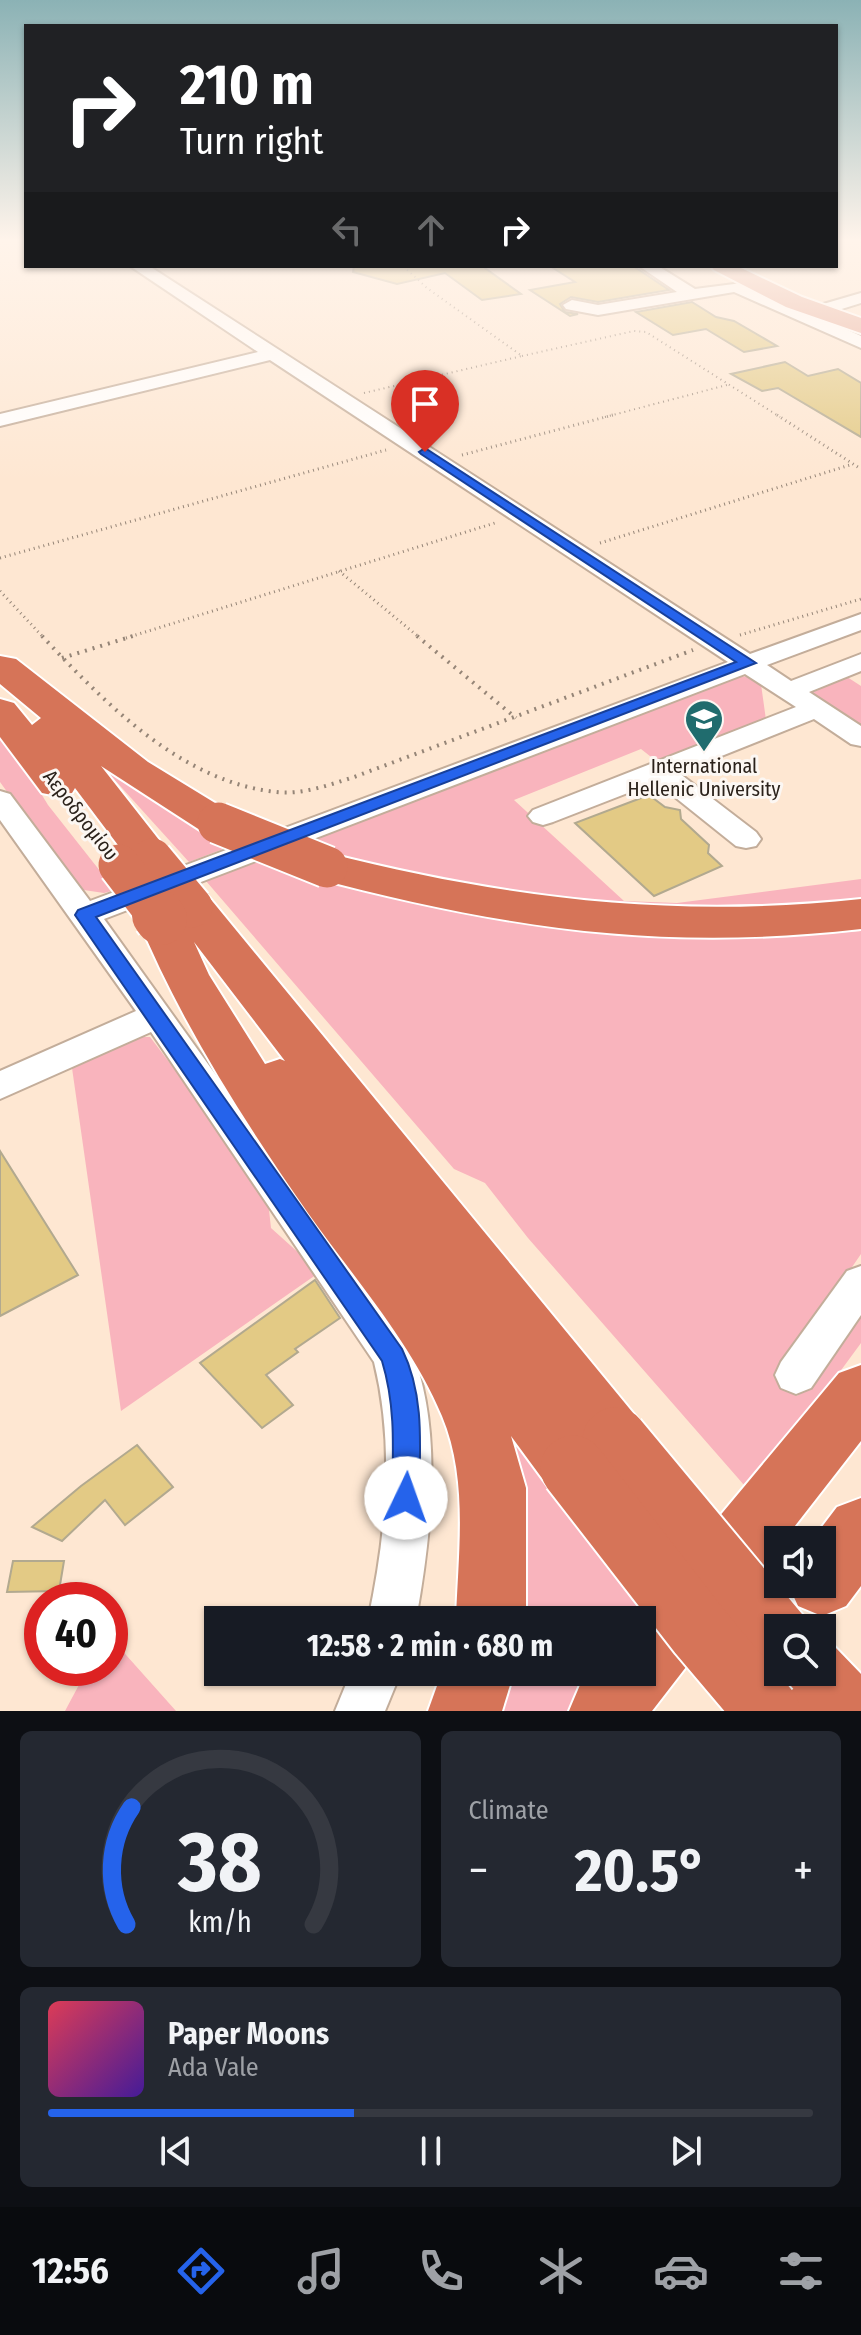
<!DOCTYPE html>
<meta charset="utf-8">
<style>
:root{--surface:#171b24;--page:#242831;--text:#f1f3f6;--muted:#9ea1a6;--line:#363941;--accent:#2563eb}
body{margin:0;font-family:"Fira Sans Condensed",sans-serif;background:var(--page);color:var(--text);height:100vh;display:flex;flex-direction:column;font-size:30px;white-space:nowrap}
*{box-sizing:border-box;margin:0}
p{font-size:26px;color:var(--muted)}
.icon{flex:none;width:44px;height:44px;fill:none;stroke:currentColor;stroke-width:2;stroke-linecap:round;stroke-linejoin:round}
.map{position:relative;height:1711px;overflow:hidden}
.details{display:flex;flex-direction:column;gap:20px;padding:20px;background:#0d0f14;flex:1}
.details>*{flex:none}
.banner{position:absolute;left:24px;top:24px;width:814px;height:244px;border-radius:0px;box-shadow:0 2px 6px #0004;background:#202124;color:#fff;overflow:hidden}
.tools{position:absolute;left:764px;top:1526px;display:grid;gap:16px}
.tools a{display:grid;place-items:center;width:72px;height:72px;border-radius:0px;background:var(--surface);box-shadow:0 2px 6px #0004;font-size:40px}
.speed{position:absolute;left:24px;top:1582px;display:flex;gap:16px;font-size:40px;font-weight:700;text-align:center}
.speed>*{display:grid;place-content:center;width:104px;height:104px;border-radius:50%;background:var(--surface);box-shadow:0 2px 6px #0004;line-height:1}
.speed .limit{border:12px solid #d22;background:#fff;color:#111}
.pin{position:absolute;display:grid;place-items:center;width:68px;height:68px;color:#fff;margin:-82px -34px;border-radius:50% 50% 50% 0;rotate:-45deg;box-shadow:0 0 8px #0007}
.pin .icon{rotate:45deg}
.me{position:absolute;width:88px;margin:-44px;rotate:3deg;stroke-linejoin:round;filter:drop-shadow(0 0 6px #0008)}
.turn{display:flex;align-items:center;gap:28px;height:168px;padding:0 24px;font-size:36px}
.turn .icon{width:104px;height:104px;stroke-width:2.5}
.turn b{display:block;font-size:56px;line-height:68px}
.lanes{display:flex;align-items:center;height:76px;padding:0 24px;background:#0003;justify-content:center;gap:40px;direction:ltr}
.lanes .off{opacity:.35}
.big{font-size:60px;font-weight:700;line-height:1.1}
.details .widget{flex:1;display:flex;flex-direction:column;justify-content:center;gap:12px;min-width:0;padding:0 28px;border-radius:12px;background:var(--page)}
.details .dial{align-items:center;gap:0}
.dial svg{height:208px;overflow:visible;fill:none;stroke:var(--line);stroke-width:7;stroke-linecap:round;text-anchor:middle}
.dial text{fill:var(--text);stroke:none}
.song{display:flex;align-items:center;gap:24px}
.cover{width:96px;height:96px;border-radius:12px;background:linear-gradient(135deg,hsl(350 70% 55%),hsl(260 70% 35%))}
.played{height:8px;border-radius:4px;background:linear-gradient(90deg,var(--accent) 40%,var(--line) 40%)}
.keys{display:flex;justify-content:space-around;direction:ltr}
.heat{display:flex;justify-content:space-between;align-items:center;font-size:44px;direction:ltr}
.details .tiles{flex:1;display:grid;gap:20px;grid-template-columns:1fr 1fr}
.widget:last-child{grid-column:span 2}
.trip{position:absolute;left:204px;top:1606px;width:452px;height:80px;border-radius:0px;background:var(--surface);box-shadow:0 2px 6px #0004;font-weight:700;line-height:80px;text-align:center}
.tab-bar{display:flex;height:128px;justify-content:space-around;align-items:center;background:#090b0e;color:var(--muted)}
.tab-bar .icon{width:56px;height:56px}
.tab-bar .selected{color:var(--accent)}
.tab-bar b{font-size:36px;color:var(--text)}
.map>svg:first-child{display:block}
.green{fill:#f9b4bd}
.building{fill:#e3ca85;stroke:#b2a98f;stroke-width:2}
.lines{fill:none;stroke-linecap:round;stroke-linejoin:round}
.minor-casing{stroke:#c3ad9a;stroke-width:4}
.major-casing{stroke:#fff;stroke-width:4}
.highway-casing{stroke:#fff;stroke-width:4}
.path-far2{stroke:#958577;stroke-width:2;stroke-dasharray:1 4;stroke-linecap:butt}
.path-far1{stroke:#958577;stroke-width:3;stroke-dasharray:1 4;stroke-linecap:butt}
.path{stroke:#958577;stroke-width:4;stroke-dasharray:2 6;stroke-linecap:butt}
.minor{fill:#fff;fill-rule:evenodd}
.major{fill:#e6ac9b;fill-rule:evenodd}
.highway{fill:#d67458;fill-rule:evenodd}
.highway-bridge-far2-casing{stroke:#fff;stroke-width:45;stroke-linecap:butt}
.highway-bridge-far1-casing{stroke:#fff;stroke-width:56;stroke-linecap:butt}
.highway-bridge-casing{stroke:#fff;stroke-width:69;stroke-linecap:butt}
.highway-bridge-far2{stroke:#d67458;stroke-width:41}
.highway-bridge-far1{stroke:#d67458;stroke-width:52}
.highway-bridge{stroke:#d67458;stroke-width:65}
.route{fill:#2563eb;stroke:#184099;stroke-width:2}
.labels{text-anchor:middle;stroke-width:6;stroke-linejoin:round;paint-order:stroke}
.poi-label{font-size:20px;fill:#2b221b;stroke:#fcf7f3}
.street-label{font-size:20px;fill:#2b221b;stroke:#fcf7f3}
</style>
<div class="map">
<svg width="861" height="1711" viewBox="0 0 861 1711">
<rect width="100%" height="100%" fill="#fee7d2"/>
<g class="green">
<polygon points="844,675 861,686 861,726 806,691"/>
<polygon points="730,676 760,677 766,720 660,764 641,749 514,800 624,901 677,903 861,879 861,907 558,908 286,844"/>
<polygon points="0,726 48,805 115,890 104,893 77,889 0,782"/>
<polygon points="93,756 236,844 189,862"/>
<path d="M271,857C300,867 328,878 357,887C520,937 692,946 861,931V1254L777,1376L797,1396L861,1311V1343L751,1493L528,1238L485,1183L454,1169L206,881Z"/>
<polygon points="139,1037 150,1037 224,1134 268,1201 271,1228 320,1272 121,1411 72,1068"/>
<polygon points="400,1243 667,1608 642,1620 516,1620"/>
<polygon points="110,1637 176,1711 65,1711 88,1668 110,1668"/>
<polygon points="503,1672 615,1672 583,1711 489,1711"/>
</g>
<g class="building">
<polygon points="354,266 482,266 521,294 482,300 445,273 397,284 353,272"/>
<polygon points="550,266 633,266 669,290 598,302 571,297 560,304 565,312 578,314 570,316 530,290 575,282"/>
<polygon points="692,302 716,317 734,321 777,346 744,352 706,329 673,335 636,312"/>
<polygon points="785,362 808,376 838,369 861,383 861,437 778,388 762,391 731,374"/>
<polygon points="649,795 665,807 680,810 681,819 709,845 708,853 722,866 654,896 575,823"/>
<polygon points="0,1151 78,1275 0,1316"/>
<polygon points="315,1280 340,1318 295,1349 298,1352 266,1375 293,1405 262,1428 200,1363"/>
<polygon points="137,1445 173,1487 125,1525 105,1500 62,1541 32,1527 81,1486"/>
<polygon points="13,1561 64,1561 59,1591 7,1592"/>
</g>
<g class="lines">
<defs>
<g id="minor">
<path d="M130,266H149L750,654L861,614V630L767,665L791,681L861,654V671L809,692L861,726V746L851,744L814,719L679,773L756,832L761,839L756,846L746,848L736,846L656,782L553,822L543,825L533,822L528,816L533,810L796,707L745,674L104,919L408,1343C445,1423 431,1536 416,1620H368C386,1535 395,1447 374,1362L151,1032L0,1099V1071L136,1011L0,820V791L10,794L90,901L728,662L270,360L0,426V414L258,352Z"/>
<polygon points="639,266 658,266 695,289 742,283 861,336 861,348 734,292 598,315 566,309 563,305 572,300 598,305 677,292"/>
<polygon points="861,293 861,303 819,316 810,311 813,307"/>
<polygon points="861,1266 861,1315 811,1388 796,1394 781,1388 775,1375 781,1362 847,1271"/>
<polygon points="351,1672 401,1672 385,1711 335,1711"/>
</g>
<polygon id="major" points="711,266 737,266 802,297 861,318 861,333 786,307 714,270"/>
<g id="highway">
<polygon points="0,656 16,659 148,762 233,814 239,823 233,832 218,836 203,832 101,766 174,859 168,869 152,873 136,869 75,788 72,793 57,796 42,793 0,737 0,699 14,703 32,725 41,718 0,684"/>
<path d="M327,853C510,899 672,919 861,899V929C661,952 504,928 311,877L305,867L311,857Z"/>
<path d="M192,892L208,896L638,1419L647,1440L638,1461L615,1469L604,1465L596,1489L573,1498L550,1489L511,1436L526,1488V1620H456C458,1553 469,1480 442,1416C411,1342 354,1278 308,1213C244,1121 181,1023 138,919L145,908L161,904L170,906L176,896ZM194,942L285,1061L280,1059L265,1064L209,975Z"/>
<polygon points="861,1365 861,1441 784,1540 778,1540 778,1548 652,1711 569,1711 580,1685 591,1672 642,1672 642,1620 633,1620 839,1373"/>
<polygon points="861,1498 861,1586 846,1606 822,1616 798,1606 788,1584 822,1584 822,1540 812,1540 837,1507"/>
<polygon points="822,1641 835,1647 861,1674 861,1711 796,1711 785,1697 774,1672 778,1662 778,1672 822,1672"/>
<polygon points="442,1672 514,1672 502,1711 428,1711"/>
</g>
</defs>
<use href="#minor" class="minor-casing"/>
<use href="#major" class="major-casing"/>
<use href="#highway" class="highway-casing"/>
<g class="path-far2">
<polyline points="522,356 634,331 646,332 780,417"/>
<polyline points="364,393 522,356 427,288 403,266"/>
<polyline points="605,417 727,385"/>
</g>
<g class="path-far1">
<polyline points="777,415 861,469"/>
<polyline points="462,455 613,415"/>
<polyline points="600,543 853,464"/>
<polyline points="0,558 386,450"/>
<polyline points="339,571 420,638"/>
<polyline points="0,591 44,638"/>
<polyline points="740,635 861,599"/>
<polyline points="126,638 498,522"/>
</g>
<g class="path">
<path d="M42,636C104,702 181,782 276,792C302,795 329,785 354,777L693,650"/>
<polyline points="417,636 516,718"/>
<polyline points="62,658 133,636"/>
</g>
<use href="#minor" class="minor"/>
<use href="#major" class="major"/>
<use href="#highway" class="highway"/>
<defs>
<g id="highway-bridge-far2">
<polyline points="218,823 327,867"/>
<polyline points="152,859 192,907"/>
<polyline points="119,865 159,917"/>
</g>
<polyline id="highway-bridge-far1" points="158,915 161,919"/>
<g id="highway-bridge">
<polyline points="615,1440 778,1636"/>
<polyline points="573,1468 701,1633 767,1711"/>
</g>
</defs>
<use href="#highway-bridge-far2" class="highway-bridge-far2-casing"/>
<use href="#highway-bridge-far1" class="highway-bridge-far1-casing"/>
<use href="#highway-bridge" class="highway-bridge-casing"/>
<use href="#highway-bridge-far2" class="highway-bridge-far2"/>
<use href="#highway-bridge-far1" class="highway-bridge-far1"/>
<use href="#highway-bridge" class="highway-bridge"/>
</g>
<linearGradient id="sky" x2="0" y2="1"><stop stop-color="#8bb2b5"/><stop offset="0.5" stop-color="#fff4eb"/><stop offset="1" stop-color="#fff4eb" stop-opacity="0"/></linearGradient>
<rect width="861" height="481" fill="url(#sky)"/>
<path class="route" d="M425,448L756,663L96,917L402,1349C425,1396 420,1447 419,1498L415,1507L406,1511L396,1507L392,1498C393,1450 396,1407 382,1361L75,915L78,910L736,662L421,454L419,452Z"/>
<defs>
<symbol id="university-pin" viewBox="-11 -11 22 30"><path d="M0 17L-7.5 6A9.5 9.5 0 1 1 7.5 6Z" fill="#206c6e" stroke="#fcf7f3"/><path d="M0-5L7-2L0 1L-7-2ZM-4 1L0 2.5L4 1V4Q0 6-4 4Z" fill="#fff"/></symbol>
</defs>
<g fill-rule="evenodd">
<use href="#university-pin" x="682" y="697" width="44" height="60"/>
</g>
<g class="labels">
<g class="poi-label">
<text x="704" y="773">International<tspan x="704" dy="23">Hellenic University</tspan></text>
</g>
<g class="street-label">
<text transform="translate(81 815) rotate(52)" y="7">Αεροδρομίου</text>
</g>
</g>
</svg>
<div class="tools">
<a><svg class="icon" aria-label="sound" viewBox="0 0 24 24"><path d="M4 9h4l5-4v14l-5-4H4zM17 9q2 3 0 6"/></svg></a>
<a><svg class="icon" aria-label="search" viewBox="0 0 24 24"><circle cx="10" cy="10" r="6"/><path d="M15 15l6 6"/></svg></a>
</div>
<div class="speed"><div class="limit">40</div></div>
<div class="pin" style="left:425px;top:452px;background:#d93025"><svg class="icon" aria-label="arrive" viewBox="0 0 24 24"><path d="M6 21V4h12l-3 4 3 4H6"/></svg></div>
<svg class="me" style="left:406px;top:1498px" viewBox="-20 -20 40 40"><circle r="19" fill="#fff"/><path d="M0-13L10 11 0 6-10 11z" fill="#2563eb"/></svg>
<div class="trip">12:58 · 2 min · 680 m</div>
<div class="banner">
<div class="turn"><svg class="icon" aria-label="right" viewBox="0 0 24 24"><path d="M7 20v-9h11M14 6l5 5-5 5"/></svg><div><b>210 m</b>Turn right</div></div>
<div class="lanes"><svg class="icon off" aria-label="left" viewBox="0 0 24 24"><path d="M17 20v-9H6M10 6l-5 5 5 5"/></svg><svg class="icon off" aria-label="ahead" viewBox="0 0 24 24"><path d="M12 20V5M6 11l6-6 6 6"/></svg><svg class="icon" aria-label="right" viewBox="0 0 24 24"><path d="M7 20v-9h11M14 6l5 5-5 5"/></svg></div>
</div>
</div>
<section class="details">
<div class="tiles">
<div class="widget dial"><svg viewBox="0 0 100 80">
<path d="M14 69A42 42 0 1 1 86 69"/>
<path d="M14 69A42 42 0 0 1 16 24" stroke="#2563eb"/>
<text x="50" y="56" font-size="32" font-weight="700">38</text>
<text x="50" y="72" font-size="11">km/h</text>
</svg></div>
<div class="widget"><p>Climate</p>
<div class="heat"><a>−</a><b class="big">20.5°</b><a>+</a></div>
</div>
<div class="widget">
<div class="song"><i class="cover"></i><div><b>Paper Moons</b><p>Ada Vale</p></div></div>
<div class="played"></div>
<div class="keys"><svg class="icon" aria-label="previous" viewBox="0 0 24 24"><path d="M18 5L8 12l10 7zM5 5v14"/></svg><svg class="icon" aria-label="pause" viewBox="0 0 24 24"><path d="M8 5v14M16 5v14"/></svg><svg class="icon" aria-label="next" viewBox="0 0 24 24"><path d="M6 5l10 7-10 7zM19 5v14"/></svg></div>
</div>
</div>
</section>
<nav class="tab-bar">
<b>12:56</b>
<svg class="icon selected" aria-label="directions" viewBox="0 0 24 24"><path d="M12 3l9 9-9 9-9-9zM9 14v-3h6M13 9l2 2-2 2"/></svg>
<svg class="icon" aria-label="music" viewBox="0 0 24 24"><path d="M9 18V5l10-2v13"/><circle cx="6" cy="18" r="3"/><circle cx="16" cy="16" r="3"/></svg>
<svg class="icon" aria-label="phone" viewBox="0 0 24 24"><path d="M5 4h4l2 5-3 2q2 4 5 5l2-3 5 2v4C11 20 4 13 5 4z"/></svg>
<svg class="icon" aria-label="climate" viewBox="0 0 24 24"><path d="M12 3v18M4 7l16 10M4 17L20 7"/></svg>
<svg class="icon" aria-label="car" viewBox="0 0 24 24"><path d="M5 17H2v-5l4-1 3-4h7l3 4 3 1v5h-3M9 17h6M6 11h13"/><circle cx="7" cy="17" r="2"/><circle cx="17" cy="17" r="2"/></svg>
<svg class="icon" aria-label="filters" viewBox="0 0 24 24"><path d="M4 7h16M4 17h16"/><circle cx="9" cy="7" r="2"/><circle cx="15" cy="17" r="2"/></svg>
</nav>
